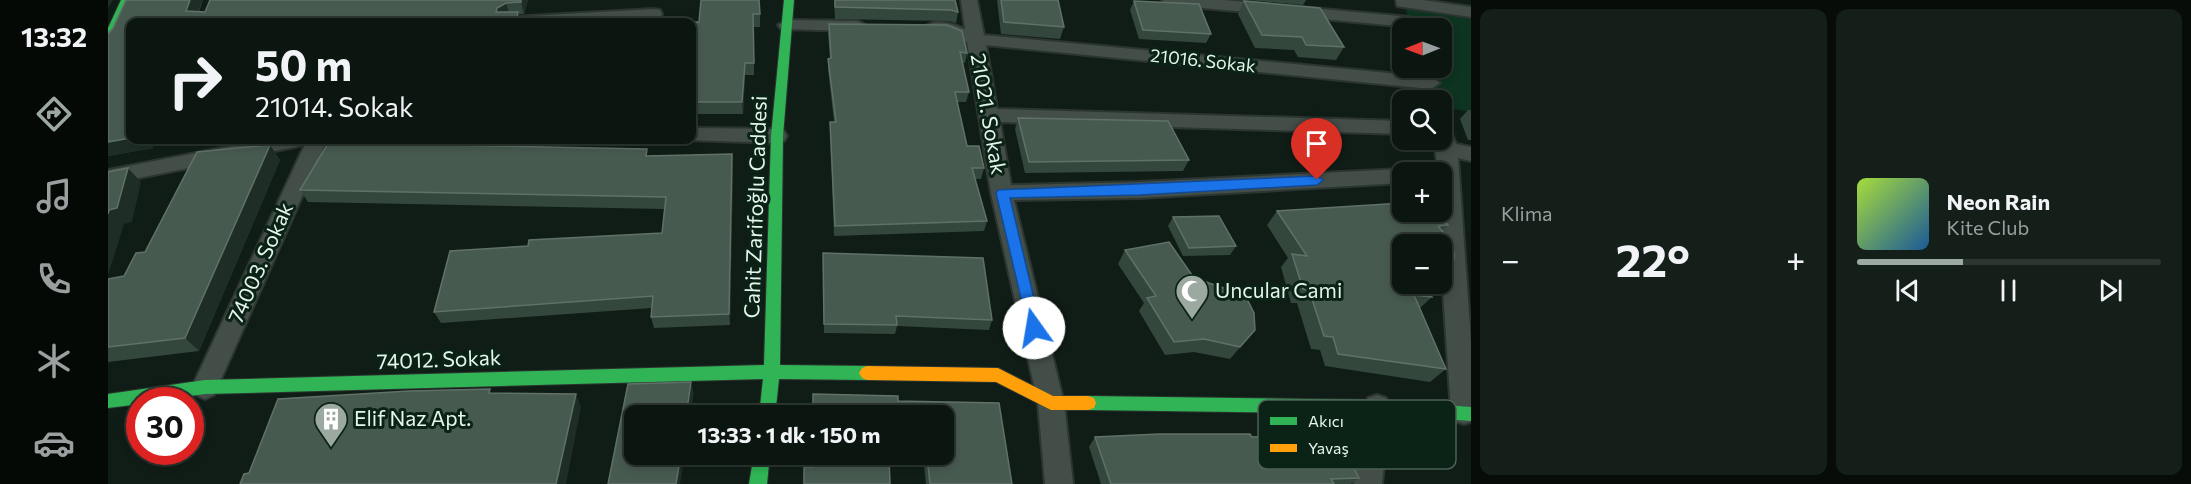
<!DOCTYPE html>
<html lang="tr">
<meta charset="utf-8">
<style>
:root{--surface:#0c1610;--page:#151f19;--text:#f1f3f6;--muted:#9a9f9f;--line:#2c3530;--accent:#9ba9a0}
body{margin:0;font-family:Commissioner,sans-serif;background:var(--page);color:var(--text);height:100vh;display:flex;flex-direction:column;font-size:22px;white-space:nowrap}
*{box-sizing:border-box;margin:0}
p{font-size:20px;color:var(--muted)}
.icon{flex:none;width:33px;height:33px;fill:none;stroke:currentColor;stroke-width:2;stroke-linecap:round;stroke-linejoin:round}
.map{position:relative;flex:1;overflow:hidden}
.panel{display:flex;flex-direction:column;gap:9px;padding:9px;background:#070c09;width:720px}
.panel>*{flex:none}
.hud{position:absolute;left:18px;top:18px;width:570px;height:126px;border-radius:12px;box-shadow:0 3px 9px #0003,0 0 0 2px var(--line);background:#0c1610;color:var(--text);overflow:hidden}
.needle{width:39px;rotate:269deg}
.fabs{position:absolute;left:1284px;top:18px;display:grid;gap:12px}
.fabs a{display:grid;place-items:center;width:60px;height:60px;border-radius:12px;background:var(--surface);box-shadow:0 3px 9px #0003,0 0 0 2px var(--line);font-size:30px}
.speed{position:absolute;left:18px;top:387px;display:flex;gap:12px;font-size:30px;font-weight:700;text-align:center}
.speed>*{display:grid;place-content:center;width:78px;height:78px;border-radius:50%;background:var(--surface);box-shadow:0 3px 9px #0003,0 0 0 2px var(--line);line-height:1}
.speed .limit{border:9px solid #d22;background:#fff;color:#111}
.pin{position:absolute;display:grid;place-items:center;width:51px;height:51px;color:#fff;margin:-62px -26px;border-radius:50% 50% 50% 0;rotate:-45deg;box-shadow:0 0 6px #0007}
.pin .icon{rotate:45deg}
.me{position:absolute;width:66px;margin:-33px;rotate:347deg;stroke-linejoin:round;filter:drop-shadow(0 0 4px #0008)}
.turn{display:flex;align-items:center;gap:21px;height:126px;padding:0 30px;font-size:27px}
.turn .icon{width:78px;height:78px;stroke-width:2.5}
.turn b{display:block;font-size:42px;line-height:51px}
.big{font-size:45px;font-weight:700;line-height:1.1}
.panel .widget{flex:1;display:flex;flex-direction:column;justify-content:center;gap:9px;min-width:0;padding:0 21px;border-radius:12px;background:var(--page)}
.song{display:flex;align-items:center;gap:18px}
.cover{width:72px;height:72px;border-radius:9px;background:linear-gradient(135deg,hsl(80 70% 55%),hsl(210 70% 35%))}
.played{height:6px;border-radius:3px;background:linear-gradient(90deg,var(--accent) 35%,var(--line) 35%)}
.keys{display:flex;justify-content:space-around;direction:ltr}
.heat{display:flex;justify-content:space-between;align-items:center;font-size:33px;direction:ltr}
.panel .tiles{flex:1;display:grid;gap:9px;grid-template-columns:repeat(2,1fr)}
.trip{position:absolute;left:516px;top:405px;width:330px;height:60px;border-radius:12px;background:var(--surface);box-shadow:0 3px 9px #0003,0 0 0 2px var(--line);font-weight:700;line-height:60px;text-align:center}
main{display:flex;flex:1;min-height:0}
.menu{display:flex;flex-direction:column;width:108px;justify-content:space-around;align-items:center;background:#050906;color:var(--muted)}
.menu .icon{width:42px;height:42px}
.menu .on{color:var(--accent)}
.menu b{font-size:27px;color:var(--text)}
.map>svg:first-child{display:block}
.green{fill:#0c3420}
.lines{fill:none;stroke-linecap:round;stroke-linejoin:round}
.street-casing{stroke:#2c3531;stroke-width:4}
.fast-casing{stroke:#2c3531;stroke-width:2}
.slow-casing{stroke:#2c3531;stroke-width:2}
.street{fill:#444e48;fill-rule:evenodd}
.fast{fill:#30b455;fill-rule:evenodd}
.slow{fill:#ff9f0a;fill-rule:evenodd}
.wall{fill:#34473d}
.shaded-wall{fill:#1e2e26}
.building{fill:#475a50;stroke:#607268;stroke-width:1.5}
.route{fill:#1a73e8;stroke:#114b97;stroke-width:1.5}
.labels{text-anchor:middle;stroke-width:6;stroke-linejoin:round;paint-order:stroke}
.far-street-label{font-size:18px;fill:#e6f5eb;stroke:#0a2316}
.street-label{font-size:21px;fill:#e6f5eb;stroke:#0a2316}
.poi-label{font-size:21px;fill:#e6f5eb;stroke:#0a2316;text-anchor:start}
.key{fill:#0a2316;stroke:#4c6256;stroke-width:1.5}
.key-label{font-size:16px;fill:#e6f5eb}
</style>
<main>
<nav class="menu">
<b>13:32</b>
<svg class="icon on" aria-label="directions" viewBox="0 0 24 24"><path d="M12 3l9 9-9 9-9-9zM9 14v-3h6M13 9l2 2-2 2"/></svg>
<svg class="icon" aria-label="music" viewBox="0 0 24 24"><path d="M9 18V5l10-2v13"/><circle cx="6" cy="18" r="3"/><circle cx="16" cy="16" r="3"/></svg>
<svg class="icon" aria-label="phone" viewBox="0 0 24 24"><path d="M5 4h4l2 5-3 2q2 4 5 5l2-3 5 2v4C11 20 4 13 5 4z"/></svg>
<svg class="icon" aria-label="climate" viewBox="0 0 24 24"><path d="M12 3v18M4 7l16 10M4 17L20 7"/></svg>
<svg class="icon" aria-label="car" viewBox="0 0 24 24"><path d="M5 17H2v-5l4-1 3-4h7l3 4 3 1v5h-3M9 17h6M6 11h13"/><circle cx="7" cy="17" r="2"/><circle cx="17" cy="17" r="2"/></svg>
</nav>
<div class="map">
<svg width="1363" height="484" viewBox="0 0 1363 484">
<rect width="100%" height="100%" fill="#101d16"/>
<polygon class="green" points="1295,2 1363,12 1363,112 1334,107 1334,100 1329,100 1318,68 1334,68 1334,28 1304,28"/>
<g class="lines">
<defs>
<g id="street">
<path d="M853,0H869L876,35L1323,77L1332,83L1323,89L878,45L889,109L1294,121V134L892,122L903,185L1031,182L1294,169L1302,172H1294V183L1031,198L906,200L956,403L965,484H937L930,403L883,193L859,42L838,33L819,32L816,28C826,17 845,24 857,29Z"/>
<polygon points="1054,0 1116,0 1302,17 1311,22 1302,27 1062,5"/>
<polygon points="1288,0 1315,0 1363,7 1363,17 1295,7 1289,6"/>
<polygon points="546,9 552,10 554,14 552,18 485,22 394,22 403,17"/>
<polygon points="679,20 750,21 759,26 750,31 673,29 670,25"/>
<polygon points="1334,125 1341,127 1348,144 1363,147 1363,161 1350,158 1363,342 1363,422 1356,424 1347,421 1343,412 1332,244 1334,172 1330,172 1326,140 1334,140"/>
<polygon points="584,128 669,129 676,131 679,136 676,141 669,143 577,140 584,140"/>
<polygon points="155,140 197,140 194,145 187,147 0,184 0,170"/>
<polygon points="199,140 219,140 106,395 97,399 88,395 84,387"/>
<polygon points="1269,395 1278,398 1282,407 1274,484 1246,484 1256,407 1260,398"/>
</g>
<g id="fast">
<polygon points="13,0 23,0 5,39 0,42 0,28"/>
<polygon points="676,0 686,0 675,136 672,365 759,366 764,368 767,373 764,378 759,380 671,379 667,416 651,416 655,379 97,394 52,400 32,400 32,404 0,408 0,394 97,380 656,365 663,136"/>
<polygon points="980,396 1269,400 1363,407 1363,421 1269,414 980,410 974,408 972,403 974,398"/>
<polygon points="646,454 662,454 659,484 641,484"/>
</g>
<polygon id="slow" points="759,366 890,368 945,396 980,396 986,398 988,403 986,408 980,410 943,410 888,382 759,380 754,378 751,373 754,368"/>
</defs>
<use href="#street" class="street-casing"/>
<use href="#fast" class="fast-casing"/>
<use href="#slow" class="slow-casing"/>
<use href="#street" class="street"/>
<use href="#fast" class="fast"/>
<use href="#slow" class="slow"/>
</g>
<g class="wall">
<polygon points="18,0 95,0 91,12 97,12 102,0 420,0 416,14 411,14 413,21 468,18 469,22 22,22 22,140 44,140 45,148 0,156 0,34 5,28"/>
<polygon points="652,0 652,27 646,27 646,75 637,75 635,114 584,114 584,22 591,22"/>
<polygon points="726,0 847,0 850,12 848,23 841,21 727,19"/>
<polygon points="889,0 950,0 956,27 952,39 893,34"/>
<polygon points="1141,0 1198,0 1195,5"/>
<polygon points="1026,1 1103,34 1098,43 1031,39 1022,10"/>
<polygon points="1136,1 1236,47 1228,60 1190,57 1186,50 1147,48 1130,14"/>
<polygon points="721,24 859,53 857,63 855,63 861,92 858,102 849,102 859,146 876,168 873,179 867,179 879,221 876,231 726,236 722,133 722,122 726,122 720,69 720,59 722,58 720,34"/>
<polygon points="1360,110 1363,110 1363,140 1360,140 1352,119"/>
<polygon points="910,118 1081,160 1075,171 917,173 907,129"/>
<polygon points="222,140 305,140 302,144 541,156 624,154 625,166 622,325 546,328 543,317 544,308 333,323 326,312 420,246 554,233 556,209 200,202 192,190"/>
<polygon points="162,145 172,160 91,351 0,362 0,279 16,276 37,252"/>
<polygon points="1169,211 1340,225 1334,231 1345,244 1342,247 1346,259 1334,271 1334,244 1294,244 1324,297 1312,308 1338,369 1322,382 1217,366 1212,350 1203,349 1189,303 1183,303 1173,267 1180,258 1159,225"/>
<polygon points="1065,217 1128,246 1122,255 1075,256 1060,226"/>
<polygon points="1017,250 1086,278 1147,330 1122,359 1086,352 1057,355 1031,311 1036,303 1010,264"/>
<polygon points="715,253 884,320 881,330 789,326 787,334 716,333"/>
<polygon points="705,394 790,396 790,401 891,403 904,484 818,484 816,465 781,465 782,484 696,484 696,467 704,467 704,454 836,454 836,416 704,416"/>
<polygon points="987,437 1144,437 1251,478 1243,484 993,484 981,447"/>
</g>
<g class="shaded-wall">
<polygon points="0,0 5,0 0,8"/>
<polygon points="82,0 95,0 86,22 78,11"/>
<polygon points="413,0 420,0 416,14 413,2"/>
<polygon points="398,3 402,15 388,12 389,8"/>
<polygon points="410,12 413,22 408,21"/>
<polygon points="236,18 239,22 195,22"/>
<polygon points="637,63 637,75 635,114 634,102"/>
<polygon points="22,138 22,140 44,140 45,148 0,156 0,142"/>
<polygon points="292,140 305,140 296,156 290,144"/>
<polygon points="162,145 172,160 91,351 77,338"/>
<polygon points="624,154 625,166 622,325 621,314"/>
<polygon points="20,168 33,182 24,222 16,224 0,275 0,214"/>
<polygon points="583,382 586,393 582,416 578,416"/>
<polygon points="468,394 473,407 458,484 448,484"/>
<polygon points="573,454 577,454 572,484 568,484"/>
</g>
<g class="building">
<polygon points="18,0 82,0 78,11 97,12 102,0 413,0 413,2 398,3 389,8 388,12 410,12 408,21 468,18 467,22 235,22 236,18 195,22 169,22 169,21 160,22 22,22 22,138 0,142 0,34 5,28"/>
<polygon points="593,0 651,0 652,14 645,14 646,63 637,63 634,102 584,102 584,22 580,22 591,22"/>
<polygon points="727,0 847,0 850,12 843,10 727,7"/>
<polygon points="893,0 950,0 956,27 896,22"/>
<polygon points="1026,1 1091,4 1103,34 1035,30"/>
<polygon points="1136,1 1212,8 1236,47 1198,45 1194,37 1154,35"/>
<polygon points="721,24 839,25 854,31 859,53 852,52 861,92 847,92 859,146 871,146 876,168 864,168 879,221 727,226 722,122 728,122 720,59 723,58"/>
<polygon points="910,118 1060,121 1081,160 921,162"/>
<polygon points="222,140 292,140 290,144 539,149 538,156 624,154 621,314 543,317 545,296 326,312 342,251 420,246 421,240 554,233 558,197 192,190"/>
<polygon points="162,145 77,338 0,347 0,279 16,276 28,253 37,252 89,152"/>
<polygon points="20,168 9,208 1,210 0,214 0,172"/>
<polygon points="1294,203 1294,212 1328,212 1340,225 1330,226 1345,244 1340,246 1346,252 1346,259 1334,259 1334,244 1294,244 1294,284 1318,284 1324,297 1306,295 1338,369 1230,354 1225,337 1216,336 1201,290 1195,289 1184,254 1199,256 1169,211"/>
<polygon points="1111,216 1128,246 1081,248 1065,217"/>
<polygon points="1061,242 1086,278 1128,292 1140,301 1146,313 1147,330 1132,347 1096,339 1066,342 1039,298 1048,296 1017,250"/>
<polygon points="715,253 875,258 884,320 788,316 789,325 716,324"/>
<polygon points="583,382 578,416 526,416 526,454 573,454 568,484 500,484 520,384"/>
<polygon points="382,389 381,393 468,394 448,484 132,484 136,474 141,473 170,399 301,391"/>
<polygon points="705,394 790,396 790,401 891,403 904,484 822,484 819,456 781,455 782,484 696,484 696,467 705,467 705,454 836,454 836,416 705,416"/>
<polygon points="1051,434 1142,434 1144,437 1228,434 1251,478 1223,479 1226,484 1003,484 987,437"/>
</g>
<polygon class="route" points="1209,176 1215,180 1209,185 1031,195 902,198 933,328 931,332 921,332 888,193 890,190"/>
<defs>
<symbol id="mosque-pin" viewBox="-11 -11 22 30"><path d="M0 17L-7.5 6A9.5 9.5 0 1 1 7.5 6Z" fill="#9ba9a0" stroke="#0a2316"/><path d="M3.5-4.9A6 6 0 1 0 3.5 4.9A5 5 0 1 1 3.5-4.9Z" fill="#fff"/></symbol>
<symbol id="building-pin" viewBox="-11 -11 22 30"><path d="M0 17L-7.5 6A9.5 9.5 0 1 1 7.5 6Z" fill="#9ba9a0" stroke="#0a2316"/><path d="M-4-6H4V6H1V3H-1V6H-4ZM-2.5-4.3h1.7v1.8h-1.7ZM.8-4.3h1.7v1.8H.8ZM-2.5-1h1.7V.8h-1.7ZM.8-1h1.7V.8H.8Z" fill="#fff"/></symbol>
</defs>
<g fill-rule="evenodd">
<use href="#mosque-pin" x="1065" y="272" width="38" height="52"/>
<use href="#building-pin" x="204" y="400" width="38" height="52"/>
</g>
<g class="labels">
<g class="far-street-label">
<text transform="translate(1095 61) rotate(6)" y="6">21016. Sokak</text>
</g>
<g class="street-label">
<text transform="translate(880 114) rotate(80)" y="7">21021. Sokak</text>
<text transform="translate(648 207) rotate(-88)" y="7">Cahit Zarifoğlu Caddesi</text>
<text transform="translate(153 263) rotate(-66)" y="7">74003. Sokak</text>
<text transform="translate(331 360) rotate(-2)" y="7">74012. Sokak</text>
</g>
<g class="poi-label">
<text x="1107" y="298">Uncular Cami</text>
<text x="246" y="426">Elif Naz Apt.</text>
</g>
</g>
<rect x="1150" y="400" width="198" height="69" rx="9" class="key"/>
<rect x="1162" y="417" width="27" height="8" fill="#30b455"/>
<rect x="1162" y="444" width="27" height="8" fill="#ff9f0a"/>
<g class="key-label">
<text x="1200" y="427">Akıcı</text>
<text x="1200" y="454">Yavaş</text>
</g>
</svg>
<div class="fabs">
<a><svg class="needle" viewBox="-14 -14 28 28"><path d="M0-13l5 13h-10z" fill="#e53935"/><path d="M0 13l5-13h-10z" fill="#9a9f9f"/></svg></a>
<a><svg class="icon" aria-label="search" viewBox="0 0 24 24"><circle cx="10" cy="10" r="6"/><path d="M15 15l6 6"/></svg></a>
<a>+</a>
<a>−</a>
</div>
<div class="speed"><div class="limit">30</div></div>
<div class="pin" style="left:1209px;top:180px;background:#d93025"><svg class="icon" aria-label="arrive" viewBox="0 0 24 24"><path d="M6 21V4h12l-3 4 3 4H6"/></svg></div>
<svg class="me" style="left:926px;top:328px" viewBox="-20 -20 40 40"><circle r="19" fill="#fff"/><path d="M0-13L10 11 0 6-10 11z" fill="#1a73e8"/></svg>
<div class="trip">13:33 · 1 dk · 150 m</div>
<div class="hud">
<div class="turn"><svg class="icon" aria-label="right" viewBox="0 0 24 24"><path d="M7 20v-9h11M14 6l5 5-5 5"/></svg><div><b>50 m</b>21014. Sokak</div></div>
</div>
</div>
<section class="panel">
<div class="tiles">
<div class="widget"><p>Klima</p>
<div class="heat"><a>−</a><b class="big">22°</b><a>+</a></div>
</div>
<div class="widget">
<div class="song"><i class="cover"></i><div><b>Neon Rain</b><p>Kite Club</p></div></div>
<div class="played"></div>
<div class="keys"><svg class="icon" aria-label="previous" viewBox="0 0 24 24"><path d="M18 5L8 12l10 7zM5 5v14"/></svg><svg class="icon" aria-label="pause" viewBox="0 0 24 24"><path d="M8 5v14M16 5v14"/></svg><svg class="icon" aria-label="next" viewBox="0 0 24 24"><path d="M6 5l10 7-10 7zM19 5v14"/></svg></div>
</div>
</div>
</section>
</main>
